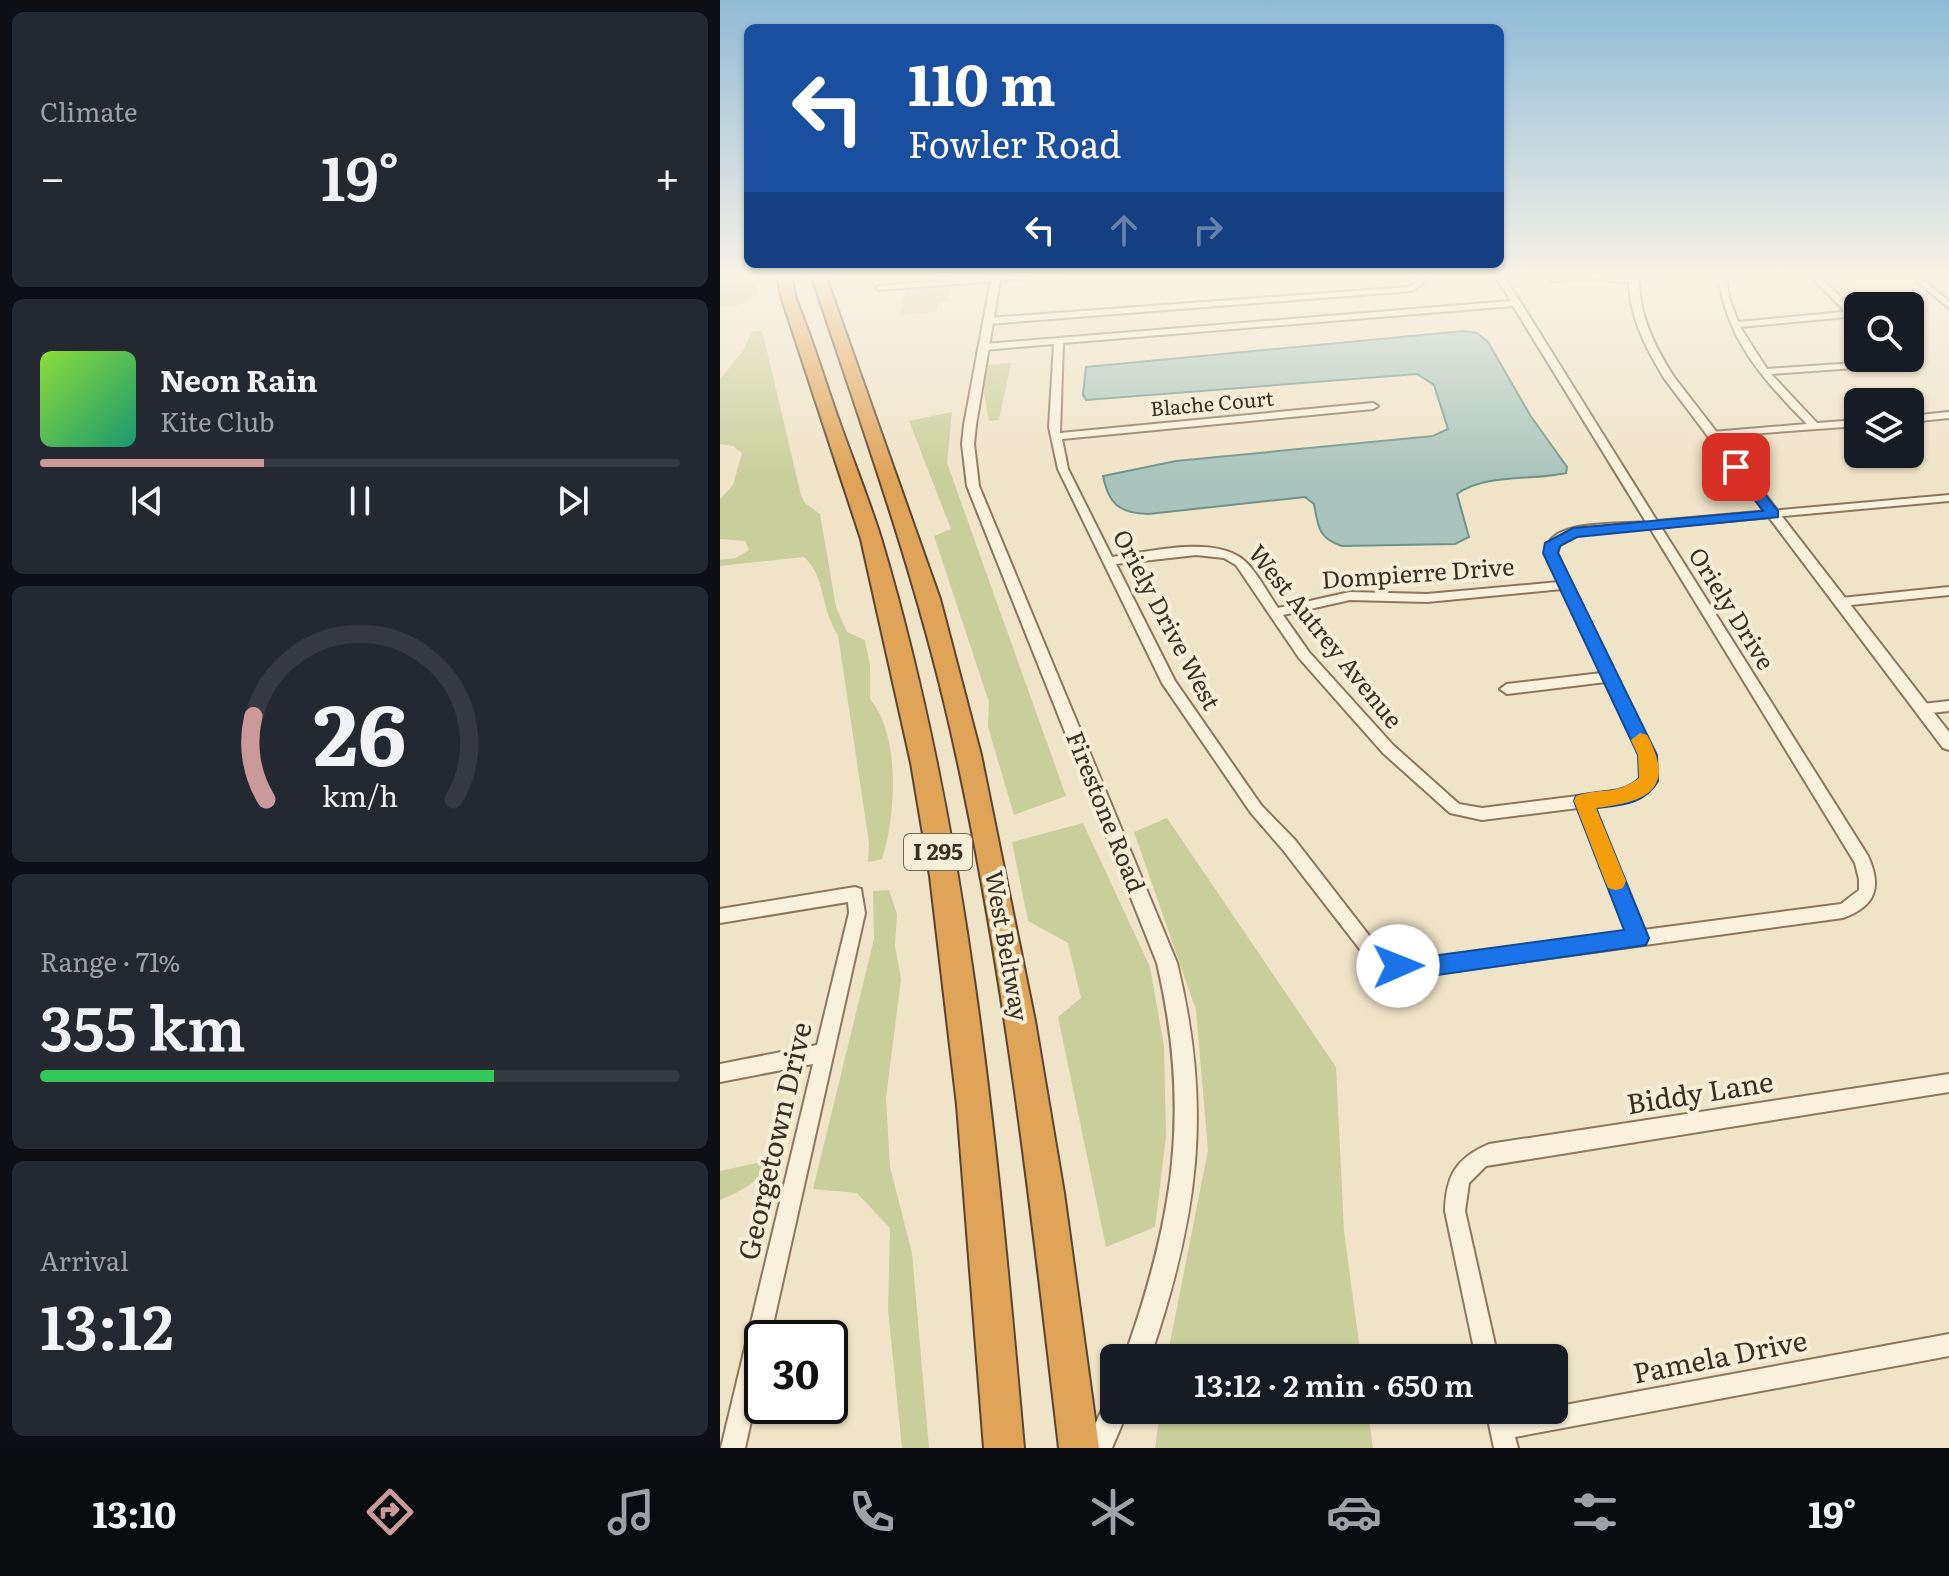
<!DOCTYPE html>
<meta charset="utf-8">
<style>
:root{--surface:#171b24;--page:#242831;--text:#f1f3f6;--muted:#9ea1a6;--line:#363941;--accent:#cc999b}
body{margin:0;font-family:Literata,serif;background:var(--page);color:var(--text);height:100vh;display:flex;flex-direction:column;font-size:30px;white-space:nowrap}
*{box-sizing:border-box;margin:0}
p{font-size:26px;color:var(--muted)}
.icon{flex:none;width:44px;height:44px;fill:none;stroke:currentColor;stroke-width:2;stroke-linecap:round;stroke-linejoin:round}
.map{position:relative;flex:1;overflow:hidden}
.sheet{display:flex;flex-direction:column;gap:12px;padding:12px;background:#0d0f14;width:720px}
.sheet>*{flex:none}
.top-card{position:absolute;left:24px;top:24px;width:760px;height:244px;border-radius:12px;box-shadow:0 2px 6px #0004;background:#1a4fa0;color:#fff;overflow:hidden}
.controls{position:absolute;left:1124px;top:292px;display:grid;gap:16px}
.controls a{display:grid;place-items:center;width:80px;height:80px;border-radius:12px;background:var(--surface);box-shadow:0 2px 6px #0004;font-size:40px}
.speed{position:absolute;left:24px;top:1320px;display:flex;gap:16px;font-size:40px;font-weight:700;text-align:center}
.speed>*{display:grid;place-content:center;width:104px;height:104px;border-radius:50%;background:var(--surface);box-shadow:0 2px 6px #0004;line-height:1}
.speed .limit{border:4px solid #111;border-radius:12px;background:#fff;color:#111}
.pin{position:absolute;display:grid;place-items:center;width:68px;height:68px;color:#fff;margin:-34px;border-radius:16px;box-shadow:0 4px 12px #0006}
.me{position:absolute;width:88px;margin:-44px;rotate:89deg;stroke-linejoin:round;filter:drop-shadow(0 0 6px #0008)}
.turn{display:flex;align-items:center;gap:28px;height:168px;padding:0 32px;font-size:36px}
.turn .icon{width:104px;height:104px;stroke-width:2.5}
.turn b{display:block;font-size:56px;line-height:68px}
.lanes{display:flex;align-items:center;height:76px;padding:0 32px;background:#0003;justify-content:center;gap:40px;direction:ltr}
.lanes .off{opacity:.35}
.big{font-size:60px;font-weight:600;line-height:1.1}
.sheet .tile{flex:1;display:flex;flex-direction:column;justify-content:center;gap:12px;min-width:0;padding:0 28px;border-radius:12px;background:var(--page)}
.sheet .dial{align-items:center;gap:0}
.dial svg{height:208px;overflow:visible;fill:none;stroke:var(--line);stroke-width:7;stroke-linecap:round;text-anchor:middle}
.dial text{fill:var(--text);stroke:none}
.song{display:flex;align-items:center;gap:24px}
.cover{width:96px;height:96px;border-radius:12px;background:linear-gradient(135deg,hsl(90 70% 55%),hsl(160 70% 35%))}
.played{height:8px;border-radius:4px;background:linear-gradient(90deg,var(--accent) 35%,var(--line) 35%)}
.keys{display:flex;justify-content:space-around;direction:ltr}
.heat{display:flex;justify-content:space-between;align-items:center;font-size:44px;direction:ltr}
.charge{height:12px;border-radius:6px;background:linear-gradient(90deg,#34c759 71%,var(--line) 0)}
.trip{position:absolute;left:380px;top:1344px;width:468px;height:80px;border-radius:12px;background:var(--surface);box-shadow:0 2px 6px #0004;font-weight:600;line-height:80px;text-align:center}
.tabs{display:flex;height:128px;justify-content:space-around;align-items:center;background:#090b0e;color:var(--muted)}
.tabs .icon{width:56px;height:56px}
.tabs .active{color:var(--accent)}
.tabs b{font-size:36px;color:var(--text)}
main{display:flex;flex:1;min-height:0}
.map>svg:first-child{display:block}
.green{fill:#c9cf9b}
.water{fill:#a9c4bc;stroke:#6f938a;stroke-width:2}
.lines{fill:none;stroke-linecap:round;stroke-linejoin:round}
.minor-casing{stroke:#8d765c;stroke-width:4}
.tertiary-casing{stroke:#8d765c;stroke-width:4}
.motorway-casing{stroke:#5b4430;stroke-width:4}
.minor{fill:#faf1dc;fill-rule:evenodd}
.tertiary{fill:#faf1dc;fill-rule:evenodd}
.motorway{fill:#e0a458;fill-rule:evenodd}
.route{fill:#1a73e8;stroke:#114b97;stroke-width:2}
.slow{fill:#f59e0b}
.labels{text-anchor:middle;stroke-width:8;stroke-linejoin:round;paint-order:stroke}
.far-street-label{font-size:20px;fill:#3d2e20;stroke:#f7eed8}
.shield{fill:#f7eed8;stroke:#756857;stroke-width:2}
.shield-label{font-size:22px;font-weight:bold;fill:#3d2e20}
.street-label{font-size:24px;fill:#3d2e20;stroke:#f7eed8}
.near-street-label{font-size:28px;fill:#3d2e20;stroke:#f7eed8}
</style>
<main>
<section class="sheet">
<div class="tile"><p>Climate</p>
<div class="heat"><a>−</a><b class="big">19°</b><a>+</a></div>
</div>
<div class="tile">
<div class="song"><i class="cover"></i><div><b>Neon Rain</b><p>Kite Club</p></div></div>
<div class="played"></div>
<div class="keys"><svg class="icon" aria-label="previous" viewBox="0 0 24 24"><path d="M18 5L8 12l10 7zM5 5v14"/></svg><svg class="icon" aria-label="pause" viewBox="0 0 24 24"><path d="M8 5v14M16 5v14"/></svg><svg class="icon" aria-label="next" viewBox="0 0 24 24"><path d="M6 5l10 7-10 7zM19 5v14"/></svg></div>
</div>
<div class="tile dial"><svg viewBox="0 0 100 80">
<path d="M14 69A42 42 0 1 1 86 69"/>
<path d="M14 69A42 42 0 0 1 9 37" stroke="#cc999b"/>
<text x="50" y="56" font-size="32" font-weight="700">26</text>
<text x="50" y="72" font-size="11">km/h</text>
</svg></div>
<div class="tile"><p>Range · 71%</p><b class="big">355 km</b><div class="charge"></div></div>
<div class="tile"><p>Arrival</p><b class="big">13:12</b></div>
</section>
<div class="map">
<svg width="1229" height="1448" viewBox="0 0 1229 1448">
<rect width="100%" height="100%" fill="#f0e4c8"/>
<g class="green">
<path d="M0,274H26L39,290C31,304 15,307 0,307Z"/>
<polygon points="231,286 228,302 218,303 216,312 180,315 186,290"/>
<path d="M42,330L81,495L85,503L100,514L116,607L127,632L145,640L150,666V699C181,736 176,816 162,859L148,862L149,843L118,635C100,609 106,576 84,557L0,566V560L16,558L29,550L25,541L0,539V499L13,485L22,453L13,446L0,444V379L23,351L32,332Z"/>
<polygon points="291,363 279,420 269,421 264,394 266,365"/>
<polygon points="232,412 227,463 346,796 294,815 268,727 269,702 214,536 231,529 189,421"/>
<polygon points="447,818 616,1067 624,1231 641,1358 447,1358 488,1150 476,1010 414,832"/>
<polygon points="363,823 430,967 444,1046 446,1137 435,1227 386,1247 338,1017 361,998 348,943 308,921 292,842"/>
<polygon points="169,890 177,914 175,946 181,979 166,1098 170,1167 192,1253 209,1448 182,1448 168,1310 170,1228 137,1193 93,1189 154,939 153,891"/>
<path d="M41,1162L45,1166C38,1184 17,1193 0,1200V1171Z"/>
<polygon points="440,1410 648,1410 653,1448 435,1448"/>
</g>
<path class="water" d="M744,331L757,333L768,342L810,415L847,467L846,473C813,481 765,473 737,494L749,537L735,544L622,546C598,538 598,526 594,504L585,497L428,514C400,513 389,505 383,476L456,461L713,436L728,429L714,385L697,374L366,400L363,395L366,367Z"/>
<g class="lines">
<defs>
<g id="minor">
<polygon points="311,274 342,274 338,276 159,290 155,288 159,286"/>
<polygon points="693,274 701,274 705,282 691,291 268,324 264,321 268,318 689,287 697,281"/>
<path d="M774,274H782L801,303L937,521L1229,495V501L941,527L1148,856C1162,887 1156,906 1123,918L697,976C676,973 658,967 642,952L563,850L531,813L442,683L338,469L329,427L334,344L264,350L260,347L264,344L791,301ZM793,306L926,522C903,524 852,522 835,536C829,540 827,546 825,553L839,582L707,594L630,592L558,608C549,595 534,567 521,558C490,536 428,552 392,557L348,469L342,439L653,409L658,406L653,403L340,433L343,343ZM930,528L1135,863L1139,879V890L1121,904L923,930L873,806L914,800L934,785L936,781L935,755L837,553L840,544L854,535ZM476,555L504,558L516,565L579,658L663,753L730,813L762,820L858,808L907,932L697,960L675,956L654,942L575,840L541,805L455,681L396,564ZM842,589L882,673L787,684L780,689L787,694L886,682L921,755L922,779L905,790L762,808L739,804L673,745L589,652L563,615L630,600L707,602Z"/>
<path d="M998,274H1006L1009,297L1018,322L1123,312V309L1088,274H1096L1130,306L1131,314L1127,317L1020,327L1047,369L1179,360L1181,362L1176,365L1051,374L1097,423L1138,420V426L988,437V433L992,432L1087,424C1042,378 1006,339 998,274Z"/>
<polygon points="1188,274 1196,274 1229,301 1229,308"/>
<polygon points="874,275 914,279 918,281 914,283 874,279 831,281 827,279 831,277"/>
<polygon points="1229,412 1229,418 1190,422 1190,416"/>
<polygon points="1229,587 1229,595 1121,606 1115,602 1121,598"/>
<polygon points="1229,701 1229,711 1202,714 1195,709 1202,704"/>
<polygon points="135,887 141,889 145,913 50,1338 42,1338 42,1372 25,1448 1,1448 93,1064 0,1082 0,1064 97,1045 129,913 128,902 0,923 0,909"/>
<path d="M1229,1074V1092L766,1166L749,1183L745,1211L778,1358H756L725,1211C726,1176 736,1158 769,1144Z"/>
<polygon points="1229,1334 1229,1356 795,1437 798,1448 774,1448 766,1410 790,1410 791,1415 816,1410 834,1410 834,1407"/>
</g>
<g id="tertiary">
<path d="M272,274H281L256,425L254,444L259,486L457,963C493,1109 478,1217 430,1358H404C454,1218 471,1110 437,963L247,486L242,444L244,425Z"/>
<path d="M909,274H919C918,313 933,344 954,377L1229,732V750L1223,748L944,378C924,345 908,314 909,274Z"/>
<polygon points="394,1397 394,1410 408,1410 392,1448 364,1448 386,1401"/>
</g>
<g id="motorway">
<path d="M57,274H71L76,299C92,338 104,378 118,418C132,458 148,497 161,538C249,833 277,1143 304,1448H264L237,1105L210,876L191,763L141,539L62,299Z"/>
<path d="M91,274H105L220,599L261,755L315,1021L344,1193L379,1448H339C312,1216 286,983 236,754C201,590 144,433 91,274Z"/>
</g>
</defs>
<use href="#minor" class="minor-casing"/>
<use href="#tertiary" class="tertiary-casing"/>
<use href="#motorway" class="motorway-casing"/>
<use href="#minor" class="minor"/>
<use href="#tertiary" class="tertiary"/>
<use href="#motorway" class="motorway"/>
</g>
<linearGradient id="sky" x2="0" y2="1"><stop stop-color="#8fbad6"/><stop offset="0.58" stop-color="#f8f3e6"/><stop offset="1" stop-color="#f8f3e6" stop-opacity="0"/></linearGradient>
<rect width="1229" height="476" fill="url(#sky)"/>
<path class="route" d="M1016,463L1021,464L1058,511V517L857,537L840,546L838,553L937,755L938,781C924,805 901,805 876,808L929,938L926,945L697,978L670,973L667,966L670,959L678,956L697,958L904,930L854,801L856,796C878,789 902,795 919,778L918,755L823,553L825,543L853,528L1043,511L1010,467Z"/>
<path class="slow" d="M920,733L927,735C957,790 926,802 876,808L906,881L903,888L896,890L888,888L885,881L854,801L856,796C882,787 895,796 919,778L918,755L911,740Z"/>
<g class="labels">
<g class="far-street-label">
<text transform="translate(492 404) rotate(-5)" y="7">Blache Court</text>
</g>
<rect class="shield" x="184" y="834" width="68" height="36" rx="6"/>
<g class="shield-label">
<text x="218" y="860">I 295</text>
</g>
<g class="street-label">
<text transform="translate(698 574) rotate(-4)" y="8">Dompierre Drive</text>
<text transform="translate(1011 609) rotate(58)" y="8">Oriely Drive</text>
<text transform="translate(446 620) rotate(62)" y="8">Oriely Drive West</text>
<text transform="translate(605 637) rotate(51)" y="8">West Autrey Avenue</text>
<text transform="translate(385 812) rotate(68)" y="8">Firestone Road</text>
<text transform="translate(286 946) rotate(80)" y="8">West Beltway</text>
</g>
<g class="near-street-label">
<text transform="translate(980 1093) rotate(-9)" y="10">Biddy Lane</text>
<text transform="translate(55 1141) rotate(-77)" y="10">Georgetown Drive</text>
<text transform="translate(1000 1357) rotate(-11)" y="10">Pamela Drive</text>
</g>
</g>
</svg>
<div class="controls">
<a><svg class="icon" aria-label="search" viewBox="0 0 24 24"><circle cx="10" cy="10" r="6"/><path d="M15 15l6 6"/></svg></a>
<a><svg class="icon" aria-label="layers" viewBox="0 0 24 24"><path d="M12 4l9 5-9 5-9-5zM3 14l9 5 9-5"/></svg></a>
</div>
<div class="speed"><div class="limit">30</div></div>
<div class="pin" style="left:1016px;top:467px;background:#d93025"><svg class="icon" aria-label="arrive" viewBox="0 0 24 24"><path d="M6 21V4h12l-3 4 3 4H6"/></svg></div>
<svg class="me" style="left:678px;top:966px" viewBox="-20 -20 40 40"><circle r="19" fill="#fff"/><path d="M0-13L10 11 0 6-10 11z" fill="#1a73e8"/></svg>
<div class="trip">13:12 · 2 min · 650 m</div>
<div class="top-card">
<div class="turn"><svg class="icon" aria-label="left" viewBox="0 0 24 24"><path d="M17 20v-9H6M10 6l-5 5 5 5"/></svg><div><b>110 m</b>Fowler Road</div></div>
<div class="lanes"><svg class="icon" aria-label="left" viewBox="0 0 24 24"><path d="M17 20v-9H6M10 6l-5 5 5 5"/></svg><svg class="icon off" aria-label="ahead" viewBox="0 0 24 24"><path d="M12 20V5M6 11l6-6 6 6"/></svg><svg class="icon off" aria-label="right" viewBox="0 0 24 24"><path d="M7 20v-9h11M14 6l5 5-5 5"/></svg></div>
</div>
</div>
</main>
<nav class="tabs">
<b>13:10</b>
<svg class="icon active" aria-label="directions" viewBox="0 0 24 24"><path d="M12 3l9 9-9 9-9-9zM9 14v-3h6M13 9l2 2-2 2"/></svg>
<svg class="icon" aria-label="music" viewBox="0 0 24 24"><path d="M9 18V5l10-2v13"/><circle cx="6" cy="18" r="3"/><circle cx="16" cy="16" r="3"/></svg>
<svg class="icon" aria-label="phone" viewBox="0 0 24 24"><path d="M5 4h4l2 5-3 2q2 4 5 5l2-3 5 2v4C11 20 4 13 5 4z"/></svg>
<svg class="icon" aria-label="climate" viewBox="0 0 24 24"><path d="M12 3v18M4 7l16 10M4 17L20 7"/></svg>
<svg class="icon" aria-label="car" viewBox="0 0 24 24"><path d="M5 17H2v-5l4-1 3-4h7l3 4 3 1v5h-3M9 17h6M6 11h13"/><circle cx="7" cy="17" r="2"/><circle cx="17" cy="17" r="2"/></svg>
<svg class="icon" aria-label="filters" viewBox="0 0 24 24"><path d="M4 7h16M4 17h16"/><circle cx="9" cy="7" r="2"/><circle cx="15" cy="17" r="2"/></svg>
<b>19°</b>
</nav>
